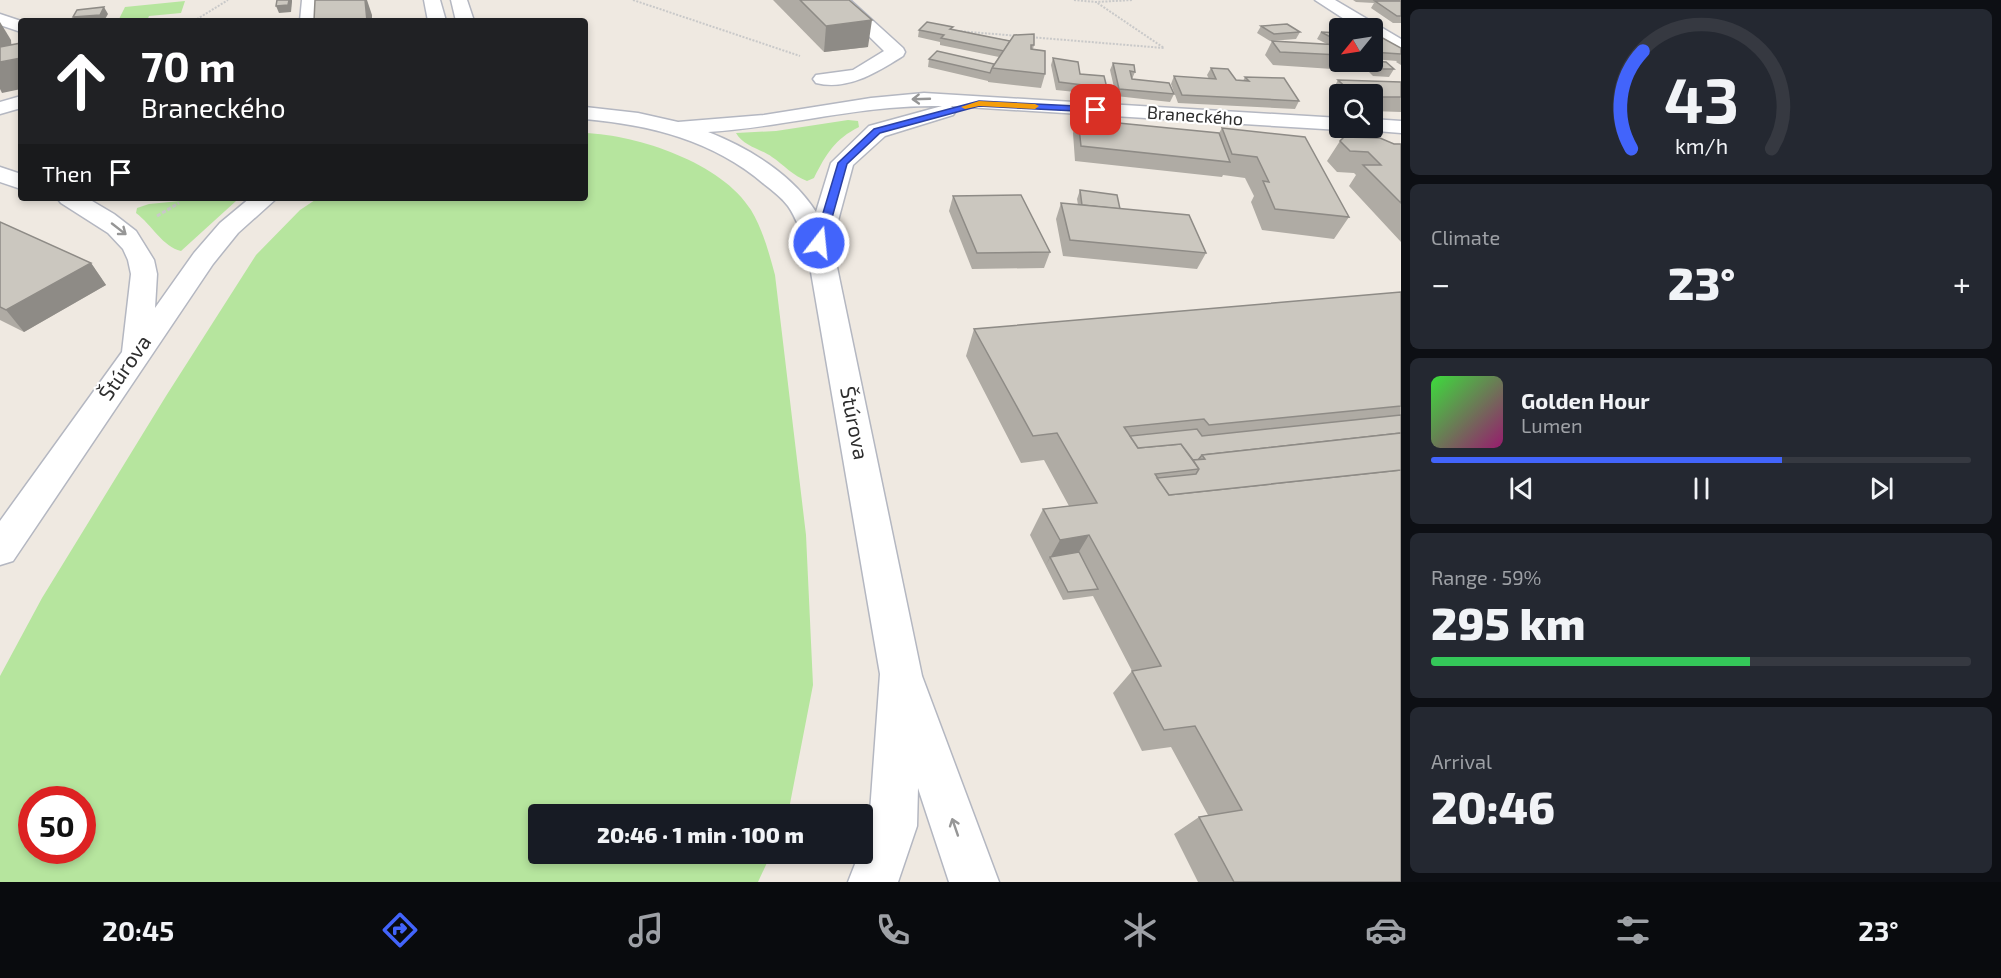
<!DOCTYPE html>
<meta charset="utf-8">
<style>
:root{--surface:#171b24;--page:#242831;--text:#f1f3f6;--muted:#9ea1a6;--line:#363941;--accent:#4264fb}
body{margin:0;font-family:"Exo 2",sans-serif;background:var(--page);color:var(--text);height:100vh;display:flex;flex-direction:column;font-size:22px;white-space:nowrap}
*{box-sizing:border-box;margin:0}
p{font-size:20px;color:var(--muted)}
.icon{flex:none;width:33px;height:33px;fill:none;stroke:currentColor;stroke-width:2;stroke-linecap:round;stroke-linejoin:round}
.map{position:relative;flex:1;overflow:hidden}
.sheet{display:flex;flex-direction:column;gap:9px;padding:9px;background:#0d0f14;width:600px}
.sheet>*{flex:none}
.guide{position:absolute;left:18px;top:18px;width:570px;height:183px;border-radius:6px;box-shadow:0 3px 9px #0003;background:#202124;color:#fff;overflow:hidden}
.needle{width:39px;rotate:240deg}
.controls{position:absolute;left:1329px;top:18px;display:grid;gap:12px}
.controls a{display:grid;place-items:center;width:54px;height:54px;border-radius:6px;background:var(--surface);box-shadow:0 3px 9px #0003;font-size:30px}
.speed{position:absolute;left:18px;top:786px;display:flex;gap:12px;font-size:30px;font-weight:700;text-align:center}
.speed>*{display:grid;place-content:center;width:78px;height:78px;border-radius:50%;background:var(--surface);box-shadow:0 3px 9px #0003;line-height:1}
.speed .limit{border:9px solid #d22;background:#fff;color:#111}
.pin{position:absolute;display:grid;place-items:center;width:51px;height:51px;color:#fff;margin:-26px;border-radius:12px;box-shadow:0 3px 9px #0006}
.me{position:absolute;width:66px;margin:-33px;rotate:16deg;stroke-linejoin:round;filter:drop-shadow(0 0 4px #0008)}
.turn{display:flex;align-items:center;gap:21px;height:126px;padding:0 24px;font-size:27px}
.turn .icon{width:78px;height:78px;stroke-width:2.5}
.turn b{display:block;font-size:42px;line-height:51px}
.then{display:flex;align-items:center;height:57px;padding:0 24px;background:#0003;gap:12px;font-size:22px}
.big{font-size:45px;font-weight:800;line-height:1.1}
.sheet .card{flex:1;display:flex;flex-direction:column;justify-content:center;gap:9px;min-width:0;padding:0 21px;border-radius:9px;background:var(--page)}
.sheet .dial{align-items:center;gap:0}
.dial svg{height:156px;overflow:visible;fill:none;stroke:var(--line);stroke-width:7;stroke-linecap:round;text-anchor:middle}
.dial text{fill:var(--text);stroke:none}
.song{display:flex;align-items:center;gap:18px}
.cover{width:72px;height:72px;border-radius:9px;background:linear-gradient(135deg,hsl(120 70% 55%),hsl(320 70% 35%))}
.played{height:6px;border-radius:3px;background:linear-gradient(90deg,var(--accent) 65%,var(--line) 65%)}
.keys{display:flex;justify-content:space-around;direction:ltr}
.heat{display:flex;justify-content:space-between;align-items:center;font-size:33px;direction:ltr}
.charge{height:9px;border-radius:4px;background:linear-gradient(90deg,#34c759 59%,var(--line) 0)}
.trip{position:absolute;left:528px;top:804px;width:345px;height:60px;border-radius:6px;background:var(--surface);box-shadow:0 3px 9px #0003;font-weight:800;line-height:60px;text-align:center}
.dock{display:flex;height:96px;justify-content:space-around;align-items:center;background:#090b0e;color:var(--muted)}
.dock .icon{width:42px;height:42px}
.dock .active{color:var(--accent)}
.dock b{font-size:27px;color:var(--text)}
main{display:flex;flex:1;min-height:0}
.map>svg:first-child{display:block}
.green{fill:#b6e59e;fill-rule:evenodd}
.lines{fill:none;stroke-linecap:round;stroke-linejoin:round}
.street-casing{stroke:#b4b7c1;stroke-width:3}
.secondary-casing{stroke:#b4b7c1;stroke-width:3}
.path-far1{stroke:#c9c9c9;stroke-width:2;stroke-dasharray:2 1.5;stroke-linecap:butt}
.path{stroke:#c9c9c9;stroke-width:3;stroke-dasharray:4 2;stroke-linecap:butt}
.street{fill:#fff;fill-rule:evenodd}
.secondary{fill:#fff;fill-rule:evenodd}
.wall{fill:#afaba4}
.shaded-wall{fill:#8e8b86}
.building{fill:#cbc7bf;stroke:#8e8b86;stroke-width:1.5}
.oneway{stroke:#969696}
.route{fill:#4264fb;stroke:#2b41a3;stroke-width:1.5}
.slow{fill:#f59e0b}
.labels{text-anchor:middle;stroke-width:4.5;stroke-linejoin:round;paint-order:stroke}
.far-street-label{font-size:18px;fill:#2e2e2e;stroke:#fff}
.street-label{font-size:21px;fill:#2e2e2e;stroke:#fff}
</style>
<main>
<div class="map">
<svg width="1401" height="882" viewBox="0 0 1401 882">
<rect width="100%" height="100%" fill="#efe9e1"/>
<g class="green">
<polygon points="185,1 181,13 149,16 147,21 118,21 125,7"/>
<path d="M848,120L858,121L859,127C835,139 826,154 814,178L807,181C793,176 784,165 772,157C761,149 743,146 736,133L776,131Z"/>
<path d="M585,133C638,135 722,163 751,210C763,230 769,253 775,275L806,535L813,685L788,814H538V854H771L758,882H0V676L42,598L166,396L256,255L300,210L318,198H585ZM32,800H82V850H32Z"/>
<path d="M211,198H234L236,201L181,251C163,247 152,225 136,213L137,208L149,204Z"/>
</g>
<g class="lines">
<defs>
<g id="street">
<polygon points="302,0 318,0 318,21 300,21"/>
<path d="M832,0H850L903,48L905,52L903,56C877,72 848,91 816,83L813,79L816,75L853,70L884,51Z"/>
<polygon points="1315,0 1335,0 1401,39 1401,53 1372,38 1372,28 1358,28"/>
<polygon points="0,14 21,21 21,32 0,25"/>
<polygon points="21,96 21,108 0,114 0,102"/>
<polygon points="0,167 21,174 21,189 0,182"/>
</g>
<g id="secondary">
<polygon points="424,0 440,0 446,21 428,21"/>
<polygon points="451,0 467,0 474,21 456,21"/>
<path d="M924,93L1340,118V128H1348L1340,130L951,106L956,111L953,115L885,136L853,165L832,243L922,676L999,882H949L918,788L917,826L898,882H848L859,854H862V844L869,826L880,674L806,243C800,231 796,217 788,206C781,197 772,190 764,184C713,140 650,125 585,119V107L638,113L678,122L764,115L871,98ZM942,106L869,126L831,163L816,212C792,174 749,148 708,132C786,127 863,104 942,106Z"/>
<polygon points="1372,119 1401,121 1401,133 1364,130 1363,128 1372,128"/>
<polygon points="57,198 87,198 114,214 136,231 154,260 157,274 155,308 194,253 220,223 250,198 277,198 238,233 213,264 13,561 0,565 0,521 122,352 131,274 128,260 123,249 108,233 61,203"/>
</g>
</defs>
<use href="#street" class="street-casing"/>
<use href="#secondary" class="secondary-casing"/>
<g class="path-far1">
<polyline points="633,0 800,56"/>
<polyline points="1074,0 1096,2 1133,0"/>
<polyline points="194,21 228,0"/>
<polyline points="957,31 1019,36"/>
<polyline points="1029,37 1164,48 1096,2"/>
</g>
<polyline class="path" points="157,216 179,203"/>
<use href="#street" class="street"/>
<use href="#secondary" class="secondary"/>
</g>
<g class="wall">
<polygon points="773,0 849,0 868,47 824,52"/>
<polygon points="1353,0 1401,0 1401,23 1393,23 1371,8 1374,3 1356,2"/>
<polygon points="1261,26 1300,32 1296,39 1270,41 1257,33"/>
<polygon points="919,30 952,30 1034,45 1033,49 1045,74 1041,88 988,82 988,81 928,67 929,59 994,64 999,57 940,45 940,42 918,37"/>
<polygon points="1321,32 1340,33 1340,62 1367,62 1362,71 1273,65 1265,55 1272,41 1327,44 1317,39"/>
<polygon points="1372,35 1401,48 1401,65 1396,62 1397,61 1372,59"/>
<polygon points="1053,58 1107,88 1104,95 1056,90 1051,65"/>
<polygon points="1370,62 1372,62 1394,69 1389,77 1373,76 1365,68"/>
<polygon points="1113,63 1135,72 1132,79 1174,94 1170,102 1116,96 1110,70"/>
<polygon points="1211,68 1236,80 1243,81 1245,77 1299,101 1295,109 1178,103 1171,84 1174,76 1209,79 1207,75"/>
<polygon points="1338,80 1401,82 1401,112 1372,111 1372,94 1340,94 1340,104 1330,95"/>
<polygon points="1078,119 1219,133 1222,128 1349,217 1334,239 1262,230 1251,202 1254,196 1245,178 1223,175 1222,177 1075,161 1073,133"/>
<polygon points="1340,141 1401,144 1401,242 1349,186 1356,175 1354,173 1337,172 1327,161"/>
<polygon points="1080,190 1120,209 1206,253 1197,269 1063,256 1056,219 1061,203 1078,205 1077,199"/>
<polygon points="953,196 1050,252 1044,268 972,269 949,211"/>
<polygon points="0,222 91,263 106,285 24,332 0,320"/>
<polygon points="1401,292 1401,882 1198,882 1174,834 1199,817 1208,815 1171,747 1142,751 1113,693 1132,671 1093,596 1063,600 1030,535 1043,509 1069,506 1044,460 1021,463 966,356 974,329"/>
</g>
<g class="shaded-wall">
<polygon points="289,0 292,0 292,2 291,12 279,13 276,6"/>
<polygon points="365,0 367,0 372,15 372,21 367,21"/>
<polygon points="104,7 108,14 104,21 75,21 73,17"/>
<polygon points="872,20 868,47 824,52 826,26"/>
<polygon points="0,22 11,40 12,53 0,55"/>
<polygon points="21,58 21,89 2,93 0,89 0,62"/>
<polygon points="91,263 106,285 24,332 6,310"/>
<polygon points="1089,535 1074,560 1050,557 1046,565 1060,540"/>
</g>
<g class="building">
<polygon points="277,0 289,0 288,5 276,6"/>
<polygon points="315,0 365,0 367,21 314,21"/>
<polygon points="800,0 849,0 872,20 826,26"/>
<polygon points="1375,1 1401,1 1401,16 1397,16"/>
<polygon points="104,7 100,15 73,17 77,10"/>
<polygon points="927,22 953,27 950,29 1010,41 1004,51 941,38 944,35 919,30"/>
<polygon points="1287,24 1300,32 1274,34 1261,26"/>
<polygon points="1321,32 1340,33 1340,42"/>
<polygon points="1034,34 1034,45 1031,45 1031,49 1045,51 1045,74 992,68 1014,35"/>
<polygon points="1372,35 1379,36 1401,48 1401,54 1372,52"/>
<polygon points="1272,41 1340,45 1340,55 1280,52"/>
<polygon points="21,43 21,58 0,62 0,47"/>
<polygon points="937,51 994,64 992,68 990,73 929,59"/>
<polygon points="1053,58 1078,62 1080,74 1104,76 1107,88 1059,82"/>
<polygon points="1372,61 1386,62 1394,69 1378,69 1370,62"/>
<polygon points="1113,63 1134,65 1135,72 1130,71 1132,79 1169,83 1174,94 1119,89"/>
<polygon points="1211,68 1228,69 1236,80 1249,81 1245,77 1284,78 1299,101 1182,95 1174,76 1216,79"/>
<polygon points="1338,80 1401,82 1401,97 1372,97 1372,94 1353,94"/>
<polygon points="1078,119 1219,133 1230,162 1081,146"/>
<polygon points="1222,128 1305,137 1349,217 1275,209 1263,181 1269,182 1257,157 1232,154"/>
<polygon points="1344,137 1380,138 1394,144 1401,144 1401,203 1363,165 1381,165 1368,152 1350,151 1340,141"/>
<polygon points="1080,190 1117,195 1120,209 1082,205"/>
<polygon points="1021,195 1050,252 977,253 953,196"/>
<polygon points="1061,203 1189,215 1206,253 1070,240"/>
<polygon points="0,222 91,263 6,310 0,307"/>
<polygon points="1401,292 1401,406 1209,425 1204,419 1124,427 1138,448 1181,444 1199,469 1155,474 1169,495 1401,470 1401,882 1234,882 1199,817 1242,810 1195,726 1164,730 1132,671 1161,666 1089,535 1060,540 1043,509 1097,503 1057,433 1033,436 974,329"/>
<polygon points="1401,415 1401,433 1202,455 1198,460 1193,460 1181,444 1138,448 1130,436 1197,429 1202,436"/>
<polygon points="1401,433 1401,470 1169,495 1157,478 1196,474 1199,469 1193,460 1205,459 1202,455"/>
<polygon points="1079,552 1098,589 1068,592 1050,557"/>
</g>
<defs><path id="oneway-shaft" d="M-6 0H5M1.5-3L5.5 0L1.5 3" fill="none" stroke-width="1.6" stroke-linecap="round" stroke-linejoin="round" transform="scale(1.5)"/></defs>
<g class="oneway">
<use href="#oneway-shaft" transform="translate(921 99) rotate(178)"/>
<use href="#oneway-shaft" transform="translate(119 229) rotate(38)"/>
<use href="#oneway-shaft" transform="translate(955 827) rotate(-109)"/>
</g>
<polygon class="route" points="979,101 1096,107 1100,110 1096,112 979,106 880,133 847,164 825,243 819,246 816,245 814,243 838,163 874,129"/>
<polygon class="slow" points="979,101 1035,104 1039,106 1035,109 979,106 965,109 961,107"/>
<g class="labels">
<g class="far-street-label">
<text transform="translate(1195 116) rotate(4)" y="6">Braneckého</text>
</g>
<g class="street-label">
<text transform="translate(125 368) rotate(-55)" y="7">Štúrova</text>
<text transform="translate(854 423) rotate(79)" y="7">Štúrova</text>
</g>
</g>
</svg>
<div class="controls">
<a><svg class="needle" viewBox="-14 -14 28 28"><path d="M0-13l5 13h-10z" fill="#e53935"/><path d="M0 13l5-13h-10z" fill="#9ea1a6"/></svg></a>
<a><svg class="icon" aria-label="search" viewBox="0 0 24 24"><circle cx="10" cy="10" r="6"/><path d="M15 15l6 6"/></svg></a>
</div>
<div class="speed"><div class="limit">50</div></div>
<div class="pin" style="left:1096px;top:110px;background:#d93025"><svg class="icon" aria-label="arrive" viewBox="0 0 24 24"><path d="M6 21V4h12l-3 4 3 4H6"/></svg></div>
<svg class="me" style="left:819px;top:243px" viewBox="-20 -20 40 40"><circle r="17" fill="#4264fb" stroke="#fff" stroke-width="3"/><path d="M0-11L8 9 0 5-8 9z" fill="#fff"/></svg>
<div class="trip">20:46 · 1 min · 100 m</div>
<div class="guide">
<div class="turn"><svg class="icon" aria-label="ahead" viewBox="0 0 24 24"><path d="M12 20V5M6 11l6-6 6 6"/></svg><div><b>70 m</b>Braneckého</div></div>
<div class="then">Then<svg class="icon" aria-label="arrive" viewBox="0 0 24 24"><path d="M6 21V4h12l-3 4 3 4H6"/></svg></div>
</div>
</div>
<section class="sheet">
<div class="card dial"><svg viewBox="0 0 100 80">
<path d="M14 69A42 42 0 1 1 86 69"/>
<path d="M14 69A42 42 0 0 1 20 19" stroke="#4264fb"/>
<text x="50" y="56" font-size="32" font-weight="700">43</text>
<text x="50" y="72" font-size="11">km/h</text>
</svg></div>
<div class="card"><p>Climate</p>
<div class="heat"><a>−</a><b class="big">23°</b><a>+</a></div>
</div>
<div class="card">
<div class="song"><i class="cover"></i><div><b>Golden Hour</b><p>Lumen</p></div></div>
<div class="played"></div>
<div class="keys"><svg class="icon" aria-label="previous" viewBox="0 0 24 24"><path d="M18 5L8 12l10 7zM5 5v14"/></svg><svg class="icon" aria-label="pause" viewBox="0 0 24 24"><path d="M8 5v14M16 5v14"/></svg><svg class="icon" aria-label="next" viewBox="0 0 24 24"><path d="M6 5l10 7-10 7zM19 5v14"/></svg></div>
</div>
<div class="card"><p>Range · 59%</p><b class="big">295 km</b><div class="charge"></div></div>
<div class="card"><p>Arrival</p><b class="big">20:46</b></div>
</section>
</main>
<nav class="dock">
<b>20:45</b>
<svg class="icon active" aria-label="directions" viewBox="0 0 24 24"><path d="M12 3l9 9-9 9-9-9zM9 14v-3h6M13 9l2 2-2 2"/></svg>
<svg class="icon" aria-label="music" viewBox="0 0 24 24"><path d="M9 18V5l10-2v13"/><circle cx="6" cy="18" r="3"/><circle cx="16" cy="16" r="3"/></svg>
<svg class="icon" aria-label="phone" viewBox="0 0 24 24"><path d="M5 4h4l2 5-3 2q2 4 5 5l2-3 5 2v4C11 20 4 13 5 4z"/></svg>
<svg class="icon" aria-label="climate" viewBox="0 0 24 24"><path d="M12 3v18M4 7l16 10M4 17L20 7"/></svg>
<svg class="icon" aria-label="car" viewBox="0 0 24 24"><path d="M5 17H2v-5l4-1 3-4h7l3 4 3 1v5h-3M9 17h6M6 11h13"/><circle cx="7" cy="17" r="2"/><circle cx="17" cy="17" r="2"/></svg>
<svg class="icon" aria-label="filters" viewBox="0 0 24 24"><path d="M4 7h16M4 17h16"/><circle cx="9" cy="7" r="2"/><circle cx="15" cy="17" r="2"/></svg>
<b>23°</b>
</nav>
